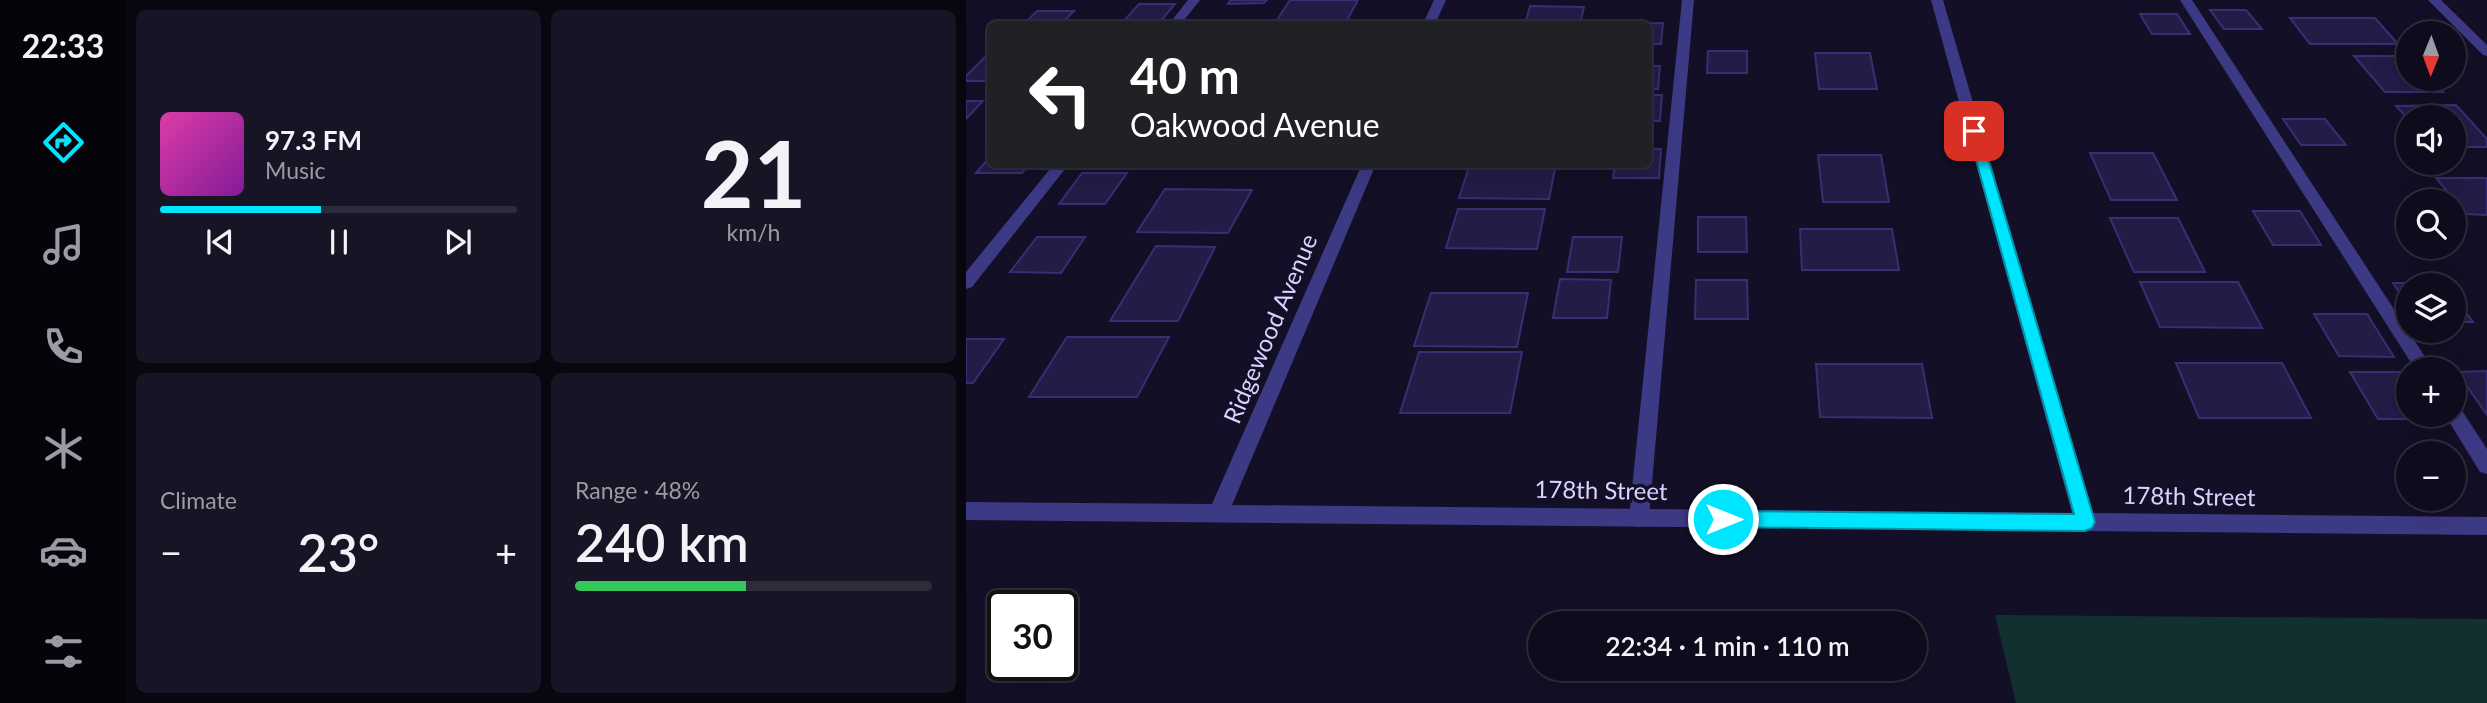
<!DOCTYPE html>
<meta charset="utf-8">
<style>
:root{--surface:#0e0b1c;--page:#171425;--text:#f1f3f6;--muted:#9b9ba3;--line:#2e2b3b;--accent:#00e5ff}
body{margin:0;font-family:Lato,sans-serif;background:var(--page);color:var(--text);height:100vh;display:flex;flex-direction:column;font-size:26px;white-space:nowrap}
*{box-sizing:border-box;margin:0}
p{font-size:23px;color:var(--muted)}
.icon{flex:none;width:38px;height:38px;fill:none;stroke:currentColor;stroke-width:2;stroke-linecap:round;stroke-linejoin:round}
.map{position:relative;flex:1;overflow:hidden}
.side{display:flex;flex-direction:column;gap:10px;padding:10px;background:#08060f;width:840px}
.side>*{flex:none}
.hud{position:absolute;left:21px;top:21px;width:665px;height:147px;border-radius:10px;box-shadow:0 7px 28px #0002,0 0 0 2px var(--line);background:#202124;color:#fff;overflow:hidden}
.needle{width:46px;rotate:181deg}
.controls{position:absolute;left:1430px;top:21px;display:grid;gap:14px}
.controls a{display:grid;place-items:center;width:70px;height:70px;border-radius:50%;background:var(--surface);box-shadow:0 7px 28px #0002,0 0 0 2px var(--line);font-size:35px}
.speed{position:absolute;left:21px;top:590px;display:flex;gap:14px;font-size:35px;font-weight:700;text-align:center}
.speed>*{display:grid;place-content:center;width:91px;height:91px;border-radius:50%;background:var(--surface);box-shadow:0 7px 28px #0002,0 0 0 2px var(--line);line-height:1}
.speed .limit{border:4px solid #111;border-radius:10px;background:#fff;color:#111}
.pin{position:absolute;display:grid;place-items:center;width:60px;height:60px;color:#fff;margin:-30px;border-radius:14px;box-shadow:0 4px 10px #0006}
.me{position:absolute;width:77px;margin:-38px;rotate:90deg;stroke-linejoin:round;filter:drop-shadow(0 0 5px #0008)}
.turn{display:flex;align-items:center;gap:24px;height:147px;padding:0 28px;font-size:32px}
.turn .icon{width:91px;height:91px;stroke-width:2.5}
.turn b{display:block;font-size:49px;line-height:60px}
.big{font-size:52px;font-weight:600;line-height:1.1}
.side .widget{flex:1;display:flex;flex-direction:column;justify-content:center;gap:10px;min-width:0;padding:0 24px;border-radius:10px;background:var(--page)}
.side .dial{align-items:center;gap:0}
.dial b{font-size:91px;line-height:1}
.song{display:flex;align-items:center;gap:21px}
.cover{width:84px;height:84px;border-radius:10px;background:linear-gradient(135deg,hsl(320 70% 55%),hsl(290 70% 35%))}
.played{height:7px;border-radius:4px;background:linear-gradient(90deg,var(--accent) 45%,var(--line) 45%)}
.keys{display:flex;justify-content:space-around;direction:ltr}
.heat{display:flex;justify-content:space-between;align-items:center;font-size:38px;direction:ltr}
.charge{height:10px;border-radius:5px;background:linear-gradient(90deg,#34c759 48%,var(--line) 0)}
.side .tiles{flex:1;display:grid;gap:10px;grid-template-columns:repeat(2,1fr)}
.trip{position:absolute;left:562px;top:611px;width:399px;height:70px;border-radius:35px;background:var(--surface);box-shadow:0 7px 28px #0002,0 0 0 2px var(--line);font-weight:600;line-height:70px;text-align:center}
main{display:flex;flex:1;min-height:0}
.menu{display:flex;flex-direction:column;width:126px;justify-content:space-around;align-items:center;background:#06040b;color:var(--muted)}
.menu .icon{width:49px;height:49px}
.menu .selected{color:var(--accent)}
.menu b{font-size:32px;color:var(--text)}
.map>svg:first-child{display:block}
.green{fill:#12302f}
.building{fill:#241b47;stroke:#3b2d73;stroke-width:2}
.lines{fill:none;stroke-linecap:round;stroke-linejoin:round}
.lane{fill:#3d3a85;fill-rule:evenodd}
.street{fill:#3d3a85;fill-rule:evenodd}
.route{fill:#00e5ff;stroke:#0095a6;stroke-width:2}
.labels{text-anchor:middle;stroke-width:7;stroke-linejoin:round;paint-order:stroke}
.street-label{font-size:24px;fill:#d9d4ff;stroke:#130f26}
</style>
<main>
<nav class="menu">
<b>22:33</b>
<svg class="icon selected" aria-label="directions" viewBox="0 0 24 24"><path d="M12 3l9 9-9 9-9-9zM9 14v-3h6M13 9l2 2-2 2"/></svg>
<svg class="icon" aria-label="music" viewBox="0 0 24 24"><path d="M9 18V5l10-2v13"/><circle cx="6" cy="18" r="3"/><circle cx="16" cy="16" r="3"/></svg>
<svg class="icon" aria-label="phone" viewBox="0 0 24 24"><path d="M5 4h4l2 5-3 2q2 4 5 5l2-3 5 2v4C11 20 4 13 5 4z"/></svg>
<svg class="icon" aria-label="climate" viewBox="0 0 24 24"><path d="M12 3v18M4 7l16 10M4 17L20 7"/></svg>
<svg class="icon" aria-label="car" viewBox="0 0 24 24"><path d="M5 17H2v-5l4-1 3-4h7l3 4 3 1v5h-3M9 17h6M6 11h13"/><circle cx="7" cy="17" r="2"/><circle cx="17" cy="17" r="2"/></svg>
<svg class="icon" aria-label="filters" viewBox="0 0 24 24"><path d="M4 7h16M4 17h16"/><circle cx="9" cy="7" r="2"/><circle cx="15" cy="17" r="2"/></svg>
</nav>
<section class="side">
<div class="tiles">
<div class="widget">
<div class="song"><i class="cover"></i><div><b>97.3 FM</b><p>Music</p></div></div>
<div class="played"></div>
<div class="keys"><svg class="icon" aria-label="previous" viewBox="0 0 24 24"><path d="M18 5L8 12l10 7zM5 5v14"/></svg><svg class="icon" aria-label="pause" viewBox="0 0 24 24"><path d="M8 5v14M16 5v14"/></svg><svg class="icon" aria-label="next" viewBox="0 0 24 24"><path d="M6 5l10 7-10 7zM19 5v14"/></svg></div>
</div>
<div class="widget dial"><b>21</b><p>km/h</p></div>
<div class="widget"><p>Climate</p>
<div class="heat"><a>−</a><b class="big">23°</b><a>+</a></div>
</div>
<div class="widget"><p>Range · 48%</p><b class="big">240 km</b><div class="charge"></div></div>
</div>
</section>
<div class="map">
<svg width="1521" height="703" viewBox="0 0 1521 703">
<rect width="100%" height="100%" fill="#130f26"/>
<polygon class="green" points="1029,615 1521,619 1521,703 1050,703"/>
<g class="building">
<polygon points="265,0 301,0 298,3 262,4"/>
<polygon points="324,0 392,0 381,20 311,20"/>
<polygon points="173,4 209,4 193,23 156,23"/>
<polygon points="564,6 618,7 614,24 559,24"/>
<polygon points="1244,10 1280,10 1296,29 1258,29"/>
<polygon points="71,11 108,11 95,24 58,24"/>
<polygon points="1174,14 1211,14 1224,34 1186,34"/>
<polygon points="1324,18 1409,18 1432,44 1344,44"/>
<polygon points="697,23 695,44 682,44 682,24 659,24"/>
<polygon points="742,51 781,51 781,73 741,73"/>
<polygon points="23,53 24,81 0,81 0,76"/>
<polygon points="849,53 904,53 911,89 853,89"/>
<polygon points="1388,56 1442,56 1442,79 1464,79 1477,92 1419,92"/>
<polygon points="682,66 694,66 692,89 682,89"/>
<polygon points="682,95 696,95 694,121 682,121"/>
<polygon points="0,101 17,101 0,119"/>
<polygon points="1490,105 1521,139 1521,147 1488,147 1488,117 1442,119 1430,106"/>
<polygon points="1317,119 1359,119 1380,145 1335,145"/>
<polygon points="682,149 695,149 693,178 647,178 649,164 682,164"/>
<polygon points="1124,153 1187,153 1211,200 1145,200"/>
<polygon points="852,155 915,155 923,202 857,202"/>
<polygon points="24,157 24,164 63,164 56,173 10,173"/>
<polygon points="216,164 301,164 300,167 214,167"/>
<polygon points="504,164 590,164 583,199 493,198"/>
<polygon points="116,173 161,173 139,204 93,204"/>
<polygon points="1470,178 1521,178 1521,215 1500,214"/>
<polygon points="199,189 286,190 262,233 171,232"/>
<polygon points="492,209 579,209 571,249 480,248"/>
<polygon points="1287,211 1334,211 1355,245 1307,245"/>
<polygon points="732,217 780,217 781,252 732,252"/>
<polygon points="1144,218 1212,218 1239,272 1168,272"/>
<polygon points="834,229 926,229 933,270 836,270"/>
<polygon points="71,237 119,237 95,273 44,272"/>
<polygon points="607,237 656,237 652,272 601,272"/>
<polygon points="190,246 249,247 212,321 144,321"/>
<polygon points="594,279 645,280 641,318 587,318"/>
<polygon points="730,280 781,280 782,319 729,319"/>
<polygon points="1174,282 1272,282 1296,328 1194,327"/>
<polygon points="1427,283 1478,283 1479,285 1442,285 1442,305"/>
<polygon points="465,293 562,293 551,347 448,346"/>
<polygon points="1488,296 1507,322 1488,322"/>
<polygon points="1348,314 1401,314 1428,357 1373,356"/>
<polygon points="101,337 203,337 171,397 63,397"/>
<polygon points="0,339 38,339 7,383 0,383"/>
<polygon points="453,352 556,352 544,413 434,413"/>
<polygon points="1210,363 1316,363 1345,418 1233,418"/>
<polygon points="850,364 956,364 966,418 854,417"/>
<polygon points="1521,371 1521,415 1491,372"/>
<polygon points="1384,372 1440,372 1442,415 1468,415 1470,419 1412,419"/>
</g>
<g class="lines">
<g class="lane">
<polygon points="222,0 234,0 215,24 203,24"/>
<polygon points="716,0 728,0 683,518 680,524 673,527 666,524 663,518"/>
<polygon points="1214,0 1226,0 1467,369 1449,369"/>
<polygon points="88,164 103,164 6,287 0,289 0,272"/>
<polygon points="1488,406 1495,409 1521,449 1521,474 1514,472 1479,415 1488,415"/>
</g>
<g class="street">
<polygon points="468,0 480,0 469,24 457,24"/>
<polygon points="965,0 977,0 1127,513 1521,517 1521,535 0,520 0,502 246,504 396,164 410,164 266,505 1106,513"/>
<polygon points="1462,0 1475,0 1521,45 1521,56 1517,55"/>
</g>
</g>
<polygon class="route" points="1008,127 1014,131 1129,522 1126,528 1119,531 757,527 750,525 747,519 750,513 757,511 1108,514 1002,131"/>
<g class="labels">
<g class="street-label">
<text transform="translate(305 329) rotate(-67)" y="8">Ridgewood Avenue</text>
<text transform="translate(635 491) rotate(1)" y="8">178th Street</text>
<text transform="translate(1223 497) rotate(1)" y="8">178th Street</text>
</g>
</g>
</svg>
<div class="controls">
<a><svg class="needle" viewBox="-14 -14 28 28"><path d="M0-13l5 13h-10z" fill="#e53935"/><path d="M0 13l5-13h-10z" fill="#9b9ba3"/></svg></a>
<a><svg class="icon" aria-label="sound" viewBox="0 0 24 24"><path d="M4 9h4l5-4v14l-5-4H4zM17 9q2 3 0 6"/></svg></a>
<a><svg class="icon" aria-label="search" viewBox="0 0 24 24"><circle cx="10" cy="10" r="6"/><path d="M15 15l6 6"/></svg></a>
<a><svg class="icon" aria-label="layers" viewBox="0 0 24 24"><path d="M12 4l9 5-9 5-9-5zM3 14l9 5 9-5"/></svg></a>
<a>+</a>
<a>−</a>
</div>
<div class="speed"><div class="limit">30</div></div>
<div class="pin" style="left:1008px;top:131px;background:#d93025"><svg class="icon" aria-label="arrive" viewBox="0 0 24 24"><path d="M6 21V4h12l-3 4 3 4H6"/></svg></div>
<svg class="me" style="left:757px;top:519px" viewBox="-20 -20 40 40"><circle r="17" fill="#00e5ff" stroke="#fff" stroke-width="3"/><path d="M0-11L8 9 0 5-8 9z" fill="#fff"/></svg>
<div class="trip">22:34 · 1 min · 110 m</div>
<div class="hud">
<div class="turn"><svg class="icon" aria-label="left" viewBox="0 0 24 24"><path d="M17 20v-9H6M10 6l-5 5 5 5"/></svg><div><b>40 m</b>Oakwood Avenue</div></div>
</div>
</div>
</main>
